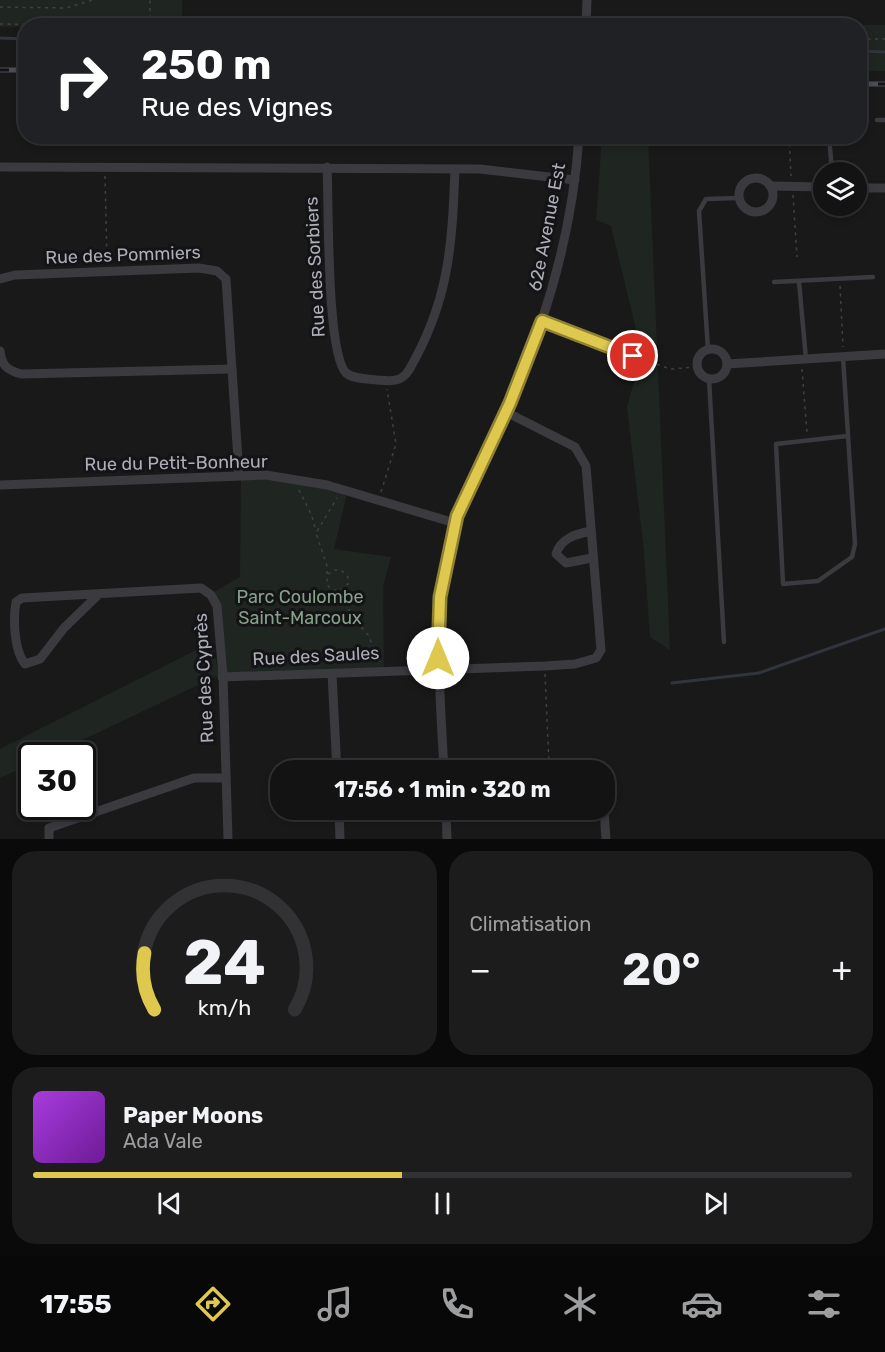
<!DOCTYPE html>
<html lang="fr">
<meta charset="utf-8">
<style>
:root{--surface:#131314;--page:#1c1c1d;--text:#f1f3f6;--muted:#9d9ea0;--line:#323234;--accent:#dec84d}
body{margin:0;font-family:Rubik,sans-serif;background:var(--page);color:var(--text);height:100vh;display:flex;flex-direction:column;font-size:22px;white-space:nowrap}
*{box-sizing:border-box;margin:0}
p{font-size:20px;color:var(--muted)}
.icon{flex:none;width:33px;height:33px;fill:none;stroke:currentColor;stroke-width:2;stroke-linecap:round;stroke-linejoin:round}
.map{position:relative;height:839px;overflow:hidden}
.drawer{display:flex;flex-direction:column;gap:12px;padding:12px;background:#0a0a0b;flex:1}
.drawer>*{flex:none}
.top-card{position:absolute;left:18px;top:18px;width:849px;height:126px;border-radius:24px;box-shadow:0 3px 9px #0003,0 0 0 2px var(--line);background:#202124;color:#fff;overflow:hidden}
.buttons{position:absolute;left:813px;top:162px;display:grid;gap:12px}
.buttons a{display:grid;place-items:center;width:54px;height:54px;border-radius:50%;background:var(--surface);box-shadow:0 3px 9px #0003,0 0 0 2px var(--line);font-size:30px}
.speed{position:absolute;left:18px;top:742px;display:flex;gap:12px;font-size:30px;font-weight:700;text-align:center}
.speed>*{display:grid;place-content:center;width:78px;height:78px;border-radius:50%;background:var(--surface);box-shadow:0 3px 9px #0003,0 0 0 2px var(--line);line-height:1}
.speed .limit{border:3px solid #111;border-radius:9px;background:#fff;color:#111}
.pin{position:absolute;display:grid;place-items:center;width:51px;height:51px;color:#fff;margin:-26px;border:3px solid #fff;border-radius:50%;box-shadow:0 2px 6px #0007}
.me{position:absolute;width:66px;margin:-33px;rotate:0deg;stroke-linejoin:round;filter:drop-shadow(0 0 4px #0008)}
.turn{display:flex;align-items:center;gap:21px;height:126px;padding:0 24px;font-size:27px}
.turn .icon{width:78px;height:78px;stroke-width:2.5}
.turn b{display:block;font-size:42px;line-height:51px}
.big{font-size:45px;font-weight:700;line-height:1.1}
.drawer .widget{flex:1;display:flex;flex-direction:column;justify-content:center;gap:9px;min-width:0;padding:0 21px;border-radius:24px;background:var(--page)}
.drawer .dial{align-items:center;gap:0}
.dial svg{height:156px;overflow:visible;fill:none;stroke:var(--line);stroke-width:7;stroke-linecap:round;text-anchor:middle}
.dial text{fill:var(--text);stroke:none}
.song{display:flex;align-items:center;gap:18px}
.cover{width:72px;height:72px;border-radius:9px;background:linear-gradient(135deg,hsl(280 70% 55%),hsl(280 70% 35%))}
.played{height:6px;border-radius:3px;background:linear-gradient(90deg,var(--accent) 45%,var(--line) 45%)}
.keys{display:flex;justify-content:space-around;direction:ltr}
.heat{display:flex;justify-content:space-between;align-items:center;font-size:33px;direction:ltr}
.drawer .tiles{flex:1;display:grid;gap:12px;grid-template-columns:1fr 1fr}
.widget:last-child{grid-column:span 2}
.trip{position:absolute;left:270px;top:760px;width:345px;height:60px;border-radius:24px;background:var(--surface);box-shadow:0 3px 9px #0003,0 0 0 2px var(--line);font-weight:700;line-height:60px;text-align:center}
.dock{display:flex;height:96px;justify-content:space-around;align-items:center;background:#080808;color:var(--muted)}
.dock .icon{width:42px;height:42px}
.dock .active{color:var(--accent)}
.dock b{font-size:27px;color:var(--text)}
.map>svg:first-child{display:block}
.green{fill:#1f2521}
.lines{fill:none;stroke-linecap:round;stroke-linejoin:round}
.stream{stroke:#30353d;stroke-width:3}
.path{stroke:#404146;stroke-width:1.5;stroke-dasharray:3 4.5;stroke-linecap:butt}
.lane{stroke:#3a3a3f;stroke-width:4.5}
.street{stroke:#3a3a3f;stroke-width:9}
.rail-casing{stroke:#4d4e54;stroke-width:5}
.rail{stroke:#141315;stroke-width:3;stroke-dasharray:9;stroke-linecap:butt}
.route-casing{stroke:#908232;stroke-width:15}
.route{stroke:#dec84d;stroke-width:10}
.labels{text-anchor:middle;stroke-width:6;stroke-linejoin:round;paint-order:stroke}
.street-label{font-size:18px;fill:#acaeb8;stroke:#141315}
.park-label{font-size:18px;fill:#86a18c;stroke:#141315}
</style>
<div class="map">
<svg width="885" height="839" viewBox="0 0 885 839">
<rect width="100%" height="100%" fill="#19191a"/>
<g class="green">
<polygon points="0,0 182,0 182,25 0,27"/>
<polygon points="648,23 885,25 885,71 860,71 860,26 648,26"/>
<polygon points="602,137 648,137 670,650 650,637 644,551 627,407 642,354 611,226 596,220"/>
<polygon points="241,480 294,480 347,493 334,549 391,557 383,587 384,669 223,676 212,593 240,577"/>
<polygon points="212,642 219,675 49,756 32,756 31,764 0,778 0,749"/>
</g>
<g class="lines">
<g class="stream">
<polyline points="0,38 26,39"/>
<polyline points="860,51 885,52"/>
<polyline points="672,683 759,673 885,629"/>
</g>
<g class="path">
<polyline points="0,7 66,8 93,0"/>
<polyline points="0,24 121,26"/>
<polyline points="136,26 149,21"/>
<polyline points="150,26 150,0"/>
<polyline points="860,39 885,39"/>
<polyline points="789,136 791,176"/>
<polyline points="105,176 107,262"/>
<polyline points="793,195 797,257"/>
<polyline points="840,286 843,347"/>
<polyline points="643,359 670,369 697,367"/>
<polyline points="802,369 807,433"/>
<polyline points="299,490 312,516 316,532"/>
<polyline points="381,492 396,444 387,389"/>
<polyline points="328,574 334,570 341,570 348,577 348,584 339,591 333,590 327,585 327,566 316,533 337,498"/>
<polyline points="336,591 343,597 352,616 368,635 380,662"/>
<polyline points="545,674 549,765"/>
</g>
<g class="lane">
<polyline points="860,120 864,120"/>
<polyline points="877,120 885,120"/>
<polyline points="829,136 832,172"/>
<polyline points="774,282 873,277"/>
<polyline points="799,282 806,359"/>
<polyline points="708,350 699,211 706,199 739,198"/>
<polyline points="843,357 855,544 852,557 818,581 783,584 776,444 847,436"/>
<polyline points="709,379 724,642"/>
</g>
<g class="street">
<polyline points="586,26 587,0"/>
<polyline points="0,167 480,169 575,180"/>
<path d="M327,167C329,202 326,352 346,373C353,379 368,379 377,380C391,381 401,383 409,370C449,301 452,247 455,169"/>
<circle cx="756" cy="195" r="17"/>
<polyline points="770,186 824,187"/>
<polyline points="856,188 885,188"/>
<polyline points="0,279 15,275 199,268 217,271 226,279 239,475"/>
<polyline points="542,321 633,356"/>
<circle cx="712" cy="364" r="15"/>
<path d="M0,351C2,366 7,370 21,374L232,369"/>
<polyline points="727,364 885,354"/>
<polyline points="0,485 266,475 327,485 455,523"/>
<path d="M591,531C576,534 561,538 556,554L566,563L592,558"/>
<path d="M99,594L64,628L40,659L25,664C14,651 13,619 16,602L22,598L201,588L211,595L217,606L223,676L228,839"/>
<polyline points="332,674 337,771"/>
<polyline points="222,677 545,666 575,664 596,658 601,650 586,466 575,447 506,412"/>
<path d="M444,771C440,689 431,608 454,527C466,483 492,445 510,403C547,319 573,229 579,136"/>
<polyline points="556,771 590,771"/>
<polyline points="339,810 340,839"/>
<polyline points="446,810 447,839"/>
<polyline points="604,810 606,839"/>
<polyline points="49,839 49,828 194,778 226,778"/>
</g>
<defs>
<g id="rail">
<polyline points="0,70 26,70"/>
<polyline points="860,84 885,84"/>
</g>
</defs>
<use href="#rail" class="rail-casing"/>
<use href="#rail" class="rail"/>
</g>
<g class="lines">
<defs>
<polyline id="route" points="438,658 440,597 457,516 510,403 542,321 633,356"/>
</defs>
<use href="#route" class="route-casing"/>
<use href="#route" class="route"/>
</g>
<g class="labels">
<g class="street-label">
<text transform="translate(547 227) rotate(-79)" y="6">62e Avenue Est</text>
<text transform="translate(123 255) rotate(-2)" y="6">Rue des Pommiers</text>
<text transform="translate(315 267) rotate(-93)" y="6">Rue des Sorbiers</text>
<text transform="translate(176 463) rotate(-1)" y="6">Rue du Petit-Bonheur</text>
<text transform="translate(316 656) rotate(-3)" y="6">Rue des Saules</text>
<text transform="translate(204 678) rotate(-93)" y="6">Rue des Cyprès</text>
</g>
<g class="park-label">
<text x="300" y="603">Parc Coulombe<tspan x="300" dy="21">Saint-Marcoux</tspan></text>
</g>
</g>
</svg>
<div class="buttons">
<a><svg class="icon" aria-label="layers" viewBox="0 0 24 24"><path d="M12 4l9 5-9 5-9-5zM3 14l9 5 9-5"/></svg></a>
</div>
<div class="speed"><div class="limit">30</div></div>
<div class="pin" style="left:633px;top:356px;background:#d93025"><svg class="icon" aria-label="arrive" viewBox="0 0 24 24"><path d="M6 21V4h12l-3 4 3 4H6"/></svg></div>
<svg class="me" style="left:438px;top:658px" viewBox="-20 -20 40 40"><circle r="19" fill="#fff"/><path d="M0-13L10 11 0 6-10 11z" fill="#dec84d"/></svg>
<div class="trip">17:56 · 1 min · 320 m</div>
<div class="top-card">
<div class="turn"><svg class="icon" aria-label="right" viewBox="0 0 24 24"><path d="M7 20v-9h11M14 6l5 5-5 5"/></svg><div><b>250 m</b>Rue des Vignes</div></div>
</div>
</div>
<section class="drawer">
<div class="tiles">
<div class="widget dial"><svg viewBox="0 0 100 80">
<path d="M14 69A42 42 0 1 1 86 69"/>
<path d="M14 69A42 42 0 0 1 9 40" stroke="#dec84d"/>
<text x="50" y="56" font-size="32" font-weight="700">24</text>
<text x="50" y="72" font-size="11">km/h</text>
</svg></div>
<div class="widget"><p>Climatisation</p>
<div class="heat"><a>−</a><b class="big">20°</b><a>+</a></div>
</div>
<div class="widget">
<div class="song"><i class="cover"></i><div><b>Paper Moons</b><p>Ada Vale</p></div></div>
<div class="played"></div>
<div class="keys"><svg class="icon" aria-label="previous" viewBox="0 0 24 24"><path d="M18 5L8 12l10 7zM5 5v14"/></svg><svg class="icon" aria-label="pause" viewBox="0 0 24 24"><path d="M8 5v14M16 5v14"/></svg><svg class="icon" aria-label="next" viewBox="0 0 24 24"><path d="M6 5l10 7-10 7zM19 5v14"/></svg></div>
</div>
</div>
</section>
<nav class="dock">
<b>17:55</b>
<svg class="icon active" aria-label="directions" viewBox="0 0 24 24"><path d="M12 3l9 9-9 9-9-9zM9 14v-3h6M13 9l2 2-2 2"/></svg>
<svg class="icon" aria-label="music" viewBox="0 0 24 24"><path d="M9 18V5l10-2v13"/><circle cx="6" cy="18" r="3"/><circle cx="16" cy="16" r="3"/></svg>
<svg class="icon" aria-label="phone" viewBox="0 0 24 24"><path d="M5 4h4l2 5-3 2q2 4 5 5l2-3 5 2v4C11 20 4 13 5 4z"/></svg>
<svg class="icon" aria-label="climate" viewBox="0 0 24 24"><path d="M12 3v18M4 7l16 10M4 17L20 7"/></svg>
<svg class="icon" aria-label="car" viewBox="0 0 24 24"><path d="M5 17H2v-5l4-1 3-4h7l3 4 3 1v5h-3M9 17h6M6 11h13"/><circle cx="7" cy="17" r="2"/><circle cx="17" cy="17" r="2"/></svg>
<svg class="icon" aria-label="filters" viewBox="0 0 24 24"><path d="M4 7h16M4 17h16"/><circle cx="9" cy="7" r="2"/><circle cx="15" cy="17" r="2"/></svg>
</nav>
